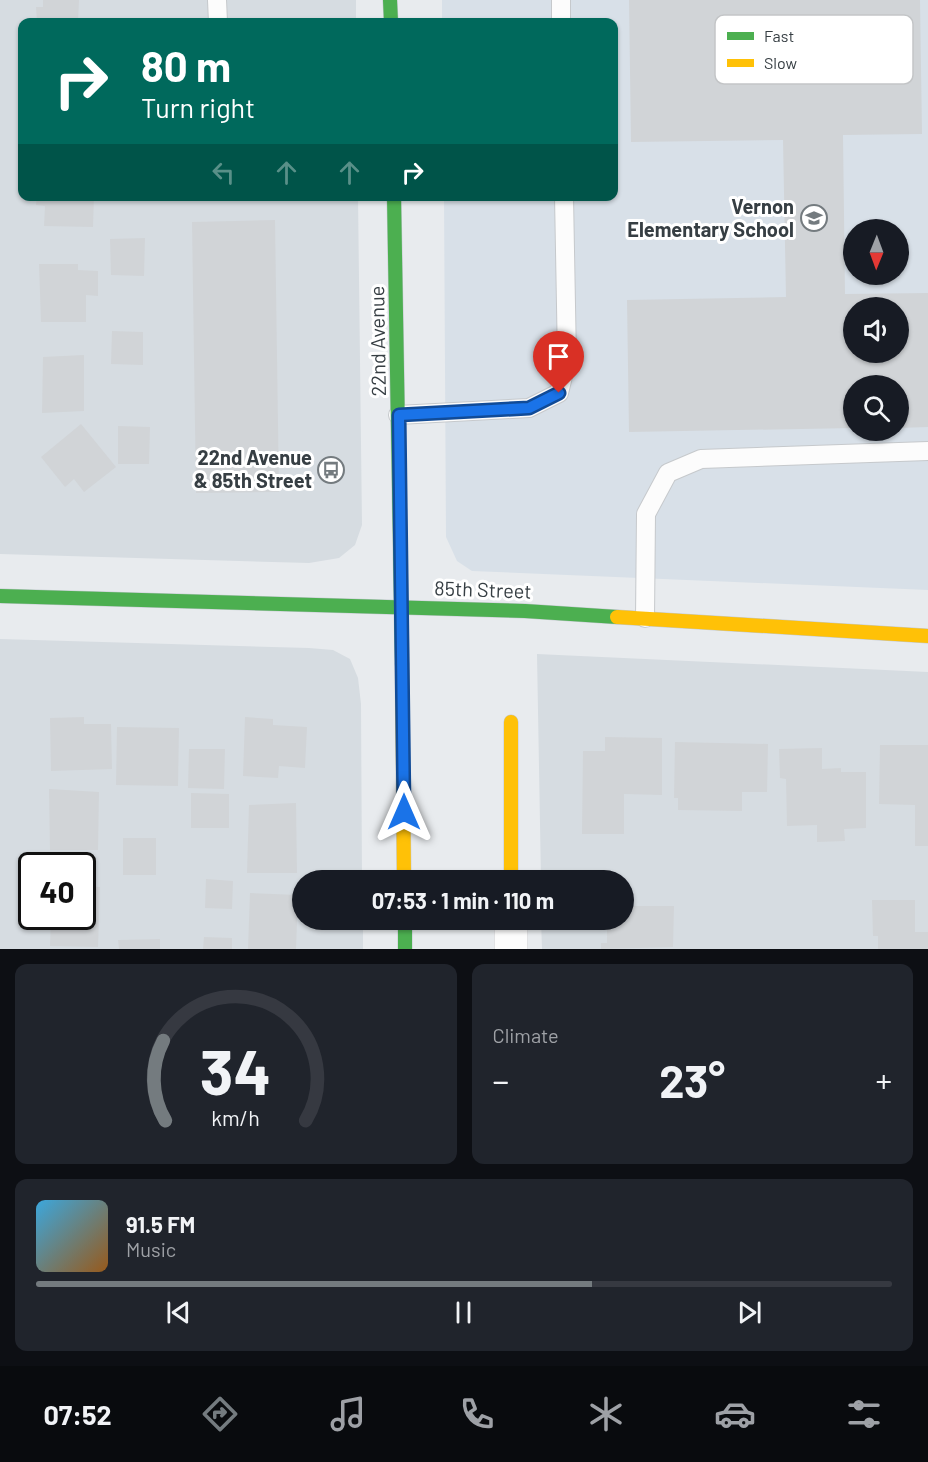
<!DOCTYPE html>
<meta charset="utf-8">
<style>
:root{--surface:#171b24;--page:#20242c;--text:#f1f3f6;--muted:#9ea1a6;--line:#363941;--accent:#747b7f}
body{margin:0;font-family:Barlow,sans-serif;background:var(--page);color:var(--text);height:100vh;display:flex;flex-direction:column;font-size:22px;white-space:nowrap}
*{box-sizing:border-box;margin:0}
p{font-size:20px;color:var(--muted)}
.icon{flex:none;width:33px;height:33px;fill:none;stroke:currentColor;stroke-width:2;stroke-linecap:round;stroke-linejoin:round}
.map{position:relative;height:949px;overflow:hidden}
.details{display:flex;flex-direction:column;gap:15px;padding:15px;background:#0d0f14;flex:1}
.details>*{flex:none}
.hud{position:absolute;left:18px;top:18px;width:600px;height:183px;border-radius:12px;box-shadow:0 2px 4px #0004;background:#00695c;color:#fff;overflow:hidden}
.needle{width:39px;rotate:181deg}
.buttons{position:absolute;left:843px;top:219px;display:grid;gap:12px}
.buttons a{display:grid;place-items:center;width:66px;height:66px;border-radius:50%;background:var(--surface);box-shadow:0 2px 4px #0004;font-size:30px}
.speed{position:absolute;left:18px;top:852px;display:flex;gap:12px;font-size:30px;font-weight:700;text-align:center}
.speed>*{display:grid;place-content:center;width:78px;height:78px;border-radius:50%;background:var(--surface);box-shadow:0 2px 4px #0004;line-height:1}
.speed .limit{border:3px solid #111;border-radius:9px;background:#fff;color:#111}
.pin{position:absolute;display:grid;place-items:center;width:51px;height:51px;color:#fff;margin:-62px -26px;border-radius:50% 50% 50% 0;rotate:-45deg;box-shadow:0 0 6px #0007}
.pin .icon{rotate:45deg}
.me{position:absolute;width:66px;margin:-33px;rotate:0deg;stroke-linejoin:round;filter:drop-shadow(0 0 4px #0008)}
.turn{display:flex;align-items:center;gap:21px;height:126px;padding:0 24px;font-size:27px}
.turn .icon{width:78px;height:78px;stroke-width:2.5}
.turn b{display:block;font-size:42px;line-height:51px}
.lanes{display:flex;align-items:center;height:57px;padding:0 24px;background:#0003;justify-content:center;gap:30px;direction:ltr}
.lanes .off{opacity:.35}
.big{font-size:45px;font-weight:700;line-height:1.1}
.details .card{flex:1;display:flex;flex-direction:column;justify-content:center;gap:9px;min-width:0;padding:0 21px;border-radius:12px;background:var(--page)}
.details .dial{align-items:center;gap:0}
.dial svg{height:156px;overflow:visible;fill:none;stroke:var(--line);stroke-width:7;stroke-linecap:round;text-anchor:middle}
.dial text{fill:var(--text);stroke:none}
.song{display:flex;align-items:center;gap:18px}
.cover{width:72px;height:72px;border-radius:9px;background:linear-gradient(135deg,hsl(200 70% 55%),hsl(30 70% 35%))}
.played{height:6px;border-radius:3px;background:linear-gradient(90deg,var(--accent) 65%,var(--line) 65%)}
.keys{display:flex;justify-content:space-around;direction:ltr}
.heat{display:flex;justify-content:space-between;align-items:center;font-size:33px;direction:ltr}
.details .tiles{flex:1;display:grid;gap:15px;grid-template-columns:1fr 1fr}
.card:last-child{grid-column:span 2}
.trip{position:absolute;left:292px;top:870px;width:342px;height:60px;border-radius:30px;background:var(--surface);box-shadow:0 2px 4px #0004;font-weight:700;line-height:60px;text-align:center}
.tabs{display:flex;height:96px;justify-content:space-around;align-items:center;background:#090b0e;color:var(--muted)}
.tabs .icon{width:42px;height:42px}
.tabs .current{color:var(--accent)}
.tabs b{font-size:27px;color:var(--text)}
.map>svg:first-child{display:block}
.residential{fill:#d6dce1;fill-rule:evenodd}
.education{fill:#d8e0e8;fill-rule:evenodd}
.building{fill:#d1d4d7;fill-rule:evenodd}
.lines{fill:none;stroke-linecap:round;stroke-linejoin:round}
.lane-casing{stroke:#c6c9cc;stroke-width:20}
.street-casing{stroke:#c6c9cc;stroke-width:34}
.fast-casing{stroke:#c3c9cf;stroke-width:15}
.slow-casing{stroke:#c3c9cf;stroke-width:15}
.lane{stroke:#fcfcfc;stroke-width:18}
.street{stroke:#fcfcfc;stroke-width:33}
.fast{stroke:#4caf50;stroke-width:14}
.slow{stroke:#ffc107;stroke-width:14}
.route-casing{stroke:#114b97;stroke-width:15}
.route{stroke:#1a73e8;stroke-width:10}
.labels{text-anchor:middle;stroke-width:6;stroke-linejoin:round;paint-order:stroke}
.poi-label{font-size:20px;font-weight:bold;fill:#363e43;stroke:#fff;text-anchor:end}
.street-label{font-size:20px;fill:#363e43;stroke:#fff}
.key{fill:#fff;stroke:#c3c5c7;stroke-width:1.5}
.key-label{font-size:16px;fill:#363e43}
</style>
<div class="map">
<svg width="928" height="949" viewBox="0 0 928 949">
<rect width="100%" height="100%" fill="#e8ebee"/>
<g class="residential">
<polygon points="0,0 356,0 356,22 22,22 22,196 358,197 362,525 355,545 339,558 309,563 0,554"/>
<path d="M0,639L309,648L333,650L350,659L358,678L361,704L362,880H303V920H363V949H0ZM32,866H82V916H32Z"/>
<polygon points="537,654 928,672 928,949 542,949 541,920 624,920 624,880 541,880"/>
</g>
<path class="education" d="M442,0H928V590L472,571L457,561L446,537L444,197L614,196V22H442ZM854,230H898V274H854ZM854,308H898V352H854ZM854,386H898V430H854Z"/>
<g class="building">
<polygon points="43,0 79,0 78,22 37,22 36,7 43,7"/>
<path d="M629,0H920L922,134L843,135L845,294L928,293V427L898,428V386H854V428L629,432L627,300L786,297L783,140L631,142ZM854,308H898V352H854Z"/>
<polygon points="37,196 94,196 93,227 44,226 45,206 36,205"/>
<polygon points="275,220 279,492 196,493 192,222"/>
<polygon points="145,238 144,276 111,275 110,239"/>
<polygon points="39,264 78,264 78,270 98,271 98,296 86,295 86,322 41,322"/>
<polygon points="112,331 143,332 143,365 111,364"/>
<polygon points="84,355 84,411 42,413 43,357"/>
<polygon points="81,424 116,467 84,492 74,479 65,487 41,457"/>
<polygon points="118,426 150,427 149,464 118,464"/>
<polygon points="84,717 84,724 111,724 112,769 51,771 50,718"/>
<polygon points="245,717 273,719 273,725 307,727 305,768 279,766 278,778 243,776"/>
<polygon points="117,727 179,728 178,786 116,785"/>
<polygon points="605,737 662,738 662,795 624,794 624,834 582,834 583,751 605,751"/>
<polygon points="675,742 768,744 767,792 742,792 742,811 678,810 678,798 674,798"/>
<polygon points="880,745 928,745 928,846 915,846 915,805 879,804"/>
<polygon points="822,748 822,769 841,768 841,772 866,772 866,828 844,829 845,841 817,842 817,825 787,826 786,779 780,778 779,749"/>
<polygon points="189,749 225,749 224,789 188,788"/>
<polygon points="49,789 99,792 98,850 50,850"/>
<polygon points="191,793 229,794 229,828 191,828"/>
<polygon points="296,803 297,873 247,873 249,805"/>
<rect x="123" y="838" width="33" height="37"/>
<polygon points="206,879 233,881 232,909 205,908"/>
<polygon points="82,886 100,887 98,947 50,946 51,916 82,916"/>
<polygon points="250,893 298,895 296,949 248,949"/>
<polygon points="872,900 915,900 915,932 928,932 928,949 878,949 878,936 873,936"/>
<polygon points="624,906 674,906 673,947 601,949 601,943 607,943 607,920 624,920"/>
<polygon points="204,937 232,938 232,949 203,949"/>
<polygon points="160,939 160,949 119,949 118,940"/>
</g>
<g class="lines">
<defs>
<g id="lane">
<polyline points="217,0 218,22"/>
<polyline points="561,0 561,22"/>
<polyline points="398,415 529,408 559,393 567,360 564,196"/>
<polyline points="645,618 646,514 668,473 701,459 928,451"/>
</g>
<polyline id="street" points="511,920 511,949"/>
<g id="fast">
<polyline points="390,0 391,22"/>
<polyline points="394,196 402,664"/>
<polyline points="0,596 525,611 617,617"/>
<polyline points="405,920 405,949"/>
</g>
<g id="slow">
<polyline points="617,617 928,636"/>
<polyline points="402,664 404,880"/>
<polyline points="511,722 511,880"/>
</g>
</defs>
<use href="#lane" class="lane-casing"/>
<use href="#street" class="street-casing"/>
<use href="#fast" class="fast-casing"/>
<use href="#slow" class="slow-casing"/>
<use href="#lane" class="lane"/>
<use href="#street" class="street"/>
<use href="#fast" class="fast"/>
<use href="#slow" class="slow"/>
</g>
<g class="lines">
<defs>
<polyline id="route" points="404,812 399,415 529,408 559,393"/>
</defs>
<use href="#route" class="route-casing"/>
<use href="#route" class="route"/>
</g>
<defs>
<symbol id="school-ring" viewBox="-11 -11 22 22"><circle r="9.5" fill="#fff" stroke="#747b7f" stroke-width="1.5"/><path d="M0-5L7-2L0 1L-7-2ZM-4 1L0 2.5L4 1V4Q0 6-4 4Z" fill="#747b7f"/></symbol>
<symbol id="bus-ring" viewBox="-11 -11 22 22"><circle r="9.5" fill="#fff" stroke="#747b7f" stroke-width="1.5"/><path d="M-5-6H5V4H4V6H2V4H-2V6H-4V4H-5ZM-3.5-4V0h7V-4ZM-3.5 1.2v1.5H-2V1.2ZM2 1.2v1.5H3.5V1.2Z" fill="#747b7f"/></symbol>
</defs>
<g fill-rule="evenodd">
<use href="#school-ring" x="799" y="203" width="30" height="30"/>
<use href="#bus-ring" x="316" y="455" width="30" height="30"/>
</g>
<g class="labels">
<g class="poi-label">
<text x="794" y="214">Vernon<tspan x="794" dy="23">Elementary School</tspan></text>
<text x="312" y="465">22nd Avenue<tspan x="312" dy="23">&amp; 85th Street</tspan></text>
</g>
<g class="street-label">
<text transform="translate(378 341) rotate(-91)" y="7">22nd Avenue</text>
<text transform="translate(483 590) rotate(2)" y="7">85th Street</text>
</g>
</g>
<rect x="715" y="15" width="198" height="69" rx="9" class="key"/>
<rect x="727" y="32" width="27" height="8" fill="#4caf50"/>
<rect x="727" y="59" width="27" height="8" fill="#ffc107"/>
<g class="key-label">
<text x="764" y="42">Fast</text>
<text x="764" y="69">Slow</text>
</g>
</svg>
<div class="buttons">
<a><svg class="needle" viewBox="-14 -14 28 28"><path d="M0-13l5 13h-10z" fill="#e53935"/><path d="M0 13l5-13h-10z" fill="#9ea1a6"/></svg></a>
<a><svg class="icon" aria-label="sound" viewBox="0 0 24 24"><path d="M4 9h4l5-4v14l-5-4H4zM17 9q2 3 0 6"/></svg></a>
<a><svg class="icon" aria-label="search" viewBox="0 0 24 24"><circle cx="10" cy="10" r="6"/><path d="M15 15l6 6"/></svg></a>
</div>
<div class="speed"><div class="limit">40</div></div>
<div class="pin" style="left:559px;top:393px;background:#d93025"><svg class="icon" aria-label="arrive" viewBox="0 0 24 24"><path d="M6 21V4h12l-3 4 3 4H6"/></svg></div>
<svg class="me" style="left:404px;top:812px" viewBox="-20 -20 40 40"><path d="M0-17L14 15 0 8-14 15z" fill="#1a73e8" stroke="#fff" stroke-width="4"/></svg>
<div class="trip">07:53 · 1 min · 110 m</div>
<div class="hud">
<div class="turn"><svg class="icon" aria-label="right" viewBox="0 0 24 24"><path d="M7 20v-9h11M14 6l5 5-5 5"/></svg><div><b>80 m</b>Turn right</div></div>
<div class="lanes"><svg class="icon off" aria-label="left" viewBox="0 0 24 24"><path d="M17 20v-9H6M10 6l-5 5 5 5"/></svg><svg class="icon off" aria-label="ahead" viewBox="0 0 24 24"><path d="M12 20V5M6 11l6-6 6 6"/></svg><svg class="icon off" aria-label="ahead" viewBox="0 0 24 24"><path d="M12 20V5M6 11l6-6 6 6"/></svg><svg class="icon" aria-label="right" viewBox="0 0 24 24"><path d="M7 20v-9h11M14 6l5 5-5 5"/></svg></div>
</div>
</div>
<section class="details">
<div class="tiles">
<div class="card dial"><svg viewBox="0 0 100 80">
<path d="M14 69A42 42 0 1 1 86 69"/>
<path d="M14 69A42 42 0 0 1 13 28" stroke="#747b7f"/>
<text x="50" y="56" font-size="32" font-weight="700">34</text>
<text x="50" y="72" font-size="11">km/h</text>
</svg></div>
<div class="card"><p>Climate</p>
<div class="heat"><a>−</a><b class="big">23°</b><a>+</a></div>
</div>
<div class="card">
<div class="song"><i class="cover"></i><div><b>91.5 FM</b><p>Music</p></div></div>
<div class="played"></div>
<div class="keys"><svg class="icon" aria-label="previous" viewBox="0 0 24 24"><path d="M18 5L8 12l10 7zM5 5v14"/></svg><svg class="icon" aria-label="pause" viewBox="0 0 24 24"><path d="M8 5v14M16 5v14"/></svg><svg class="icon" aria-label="next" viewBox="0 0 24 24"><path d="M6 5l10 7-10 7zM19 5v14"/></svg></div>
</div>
</div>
</section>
<nav class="tabs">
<b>07:52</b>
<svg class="icon current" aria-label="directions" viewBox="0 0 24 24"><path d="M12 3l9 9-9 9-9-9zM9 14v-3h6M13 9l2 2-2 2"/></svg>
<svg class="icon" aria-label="music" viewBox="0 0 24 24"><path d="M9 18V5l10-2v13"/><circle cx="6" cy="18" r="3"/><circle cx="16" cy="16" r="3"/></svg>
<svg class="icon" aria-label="phone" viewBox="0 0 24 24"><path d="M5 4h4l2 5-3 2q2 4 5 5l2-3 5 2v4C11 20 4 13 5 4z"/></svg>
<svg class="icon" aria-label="climate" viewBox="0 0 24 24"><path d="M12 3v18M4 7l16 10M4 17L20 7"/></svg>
<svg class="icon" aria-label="car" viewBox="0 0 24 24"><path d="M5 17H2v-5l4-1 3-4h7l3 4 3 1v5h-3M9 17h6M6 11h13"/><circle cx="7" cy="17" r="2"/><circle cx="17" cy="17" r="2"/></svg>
<svg class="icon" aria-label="filters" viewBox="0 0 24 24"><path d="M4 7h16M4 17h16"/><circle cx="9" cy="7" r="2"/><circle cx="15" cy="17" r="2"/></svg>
</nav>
